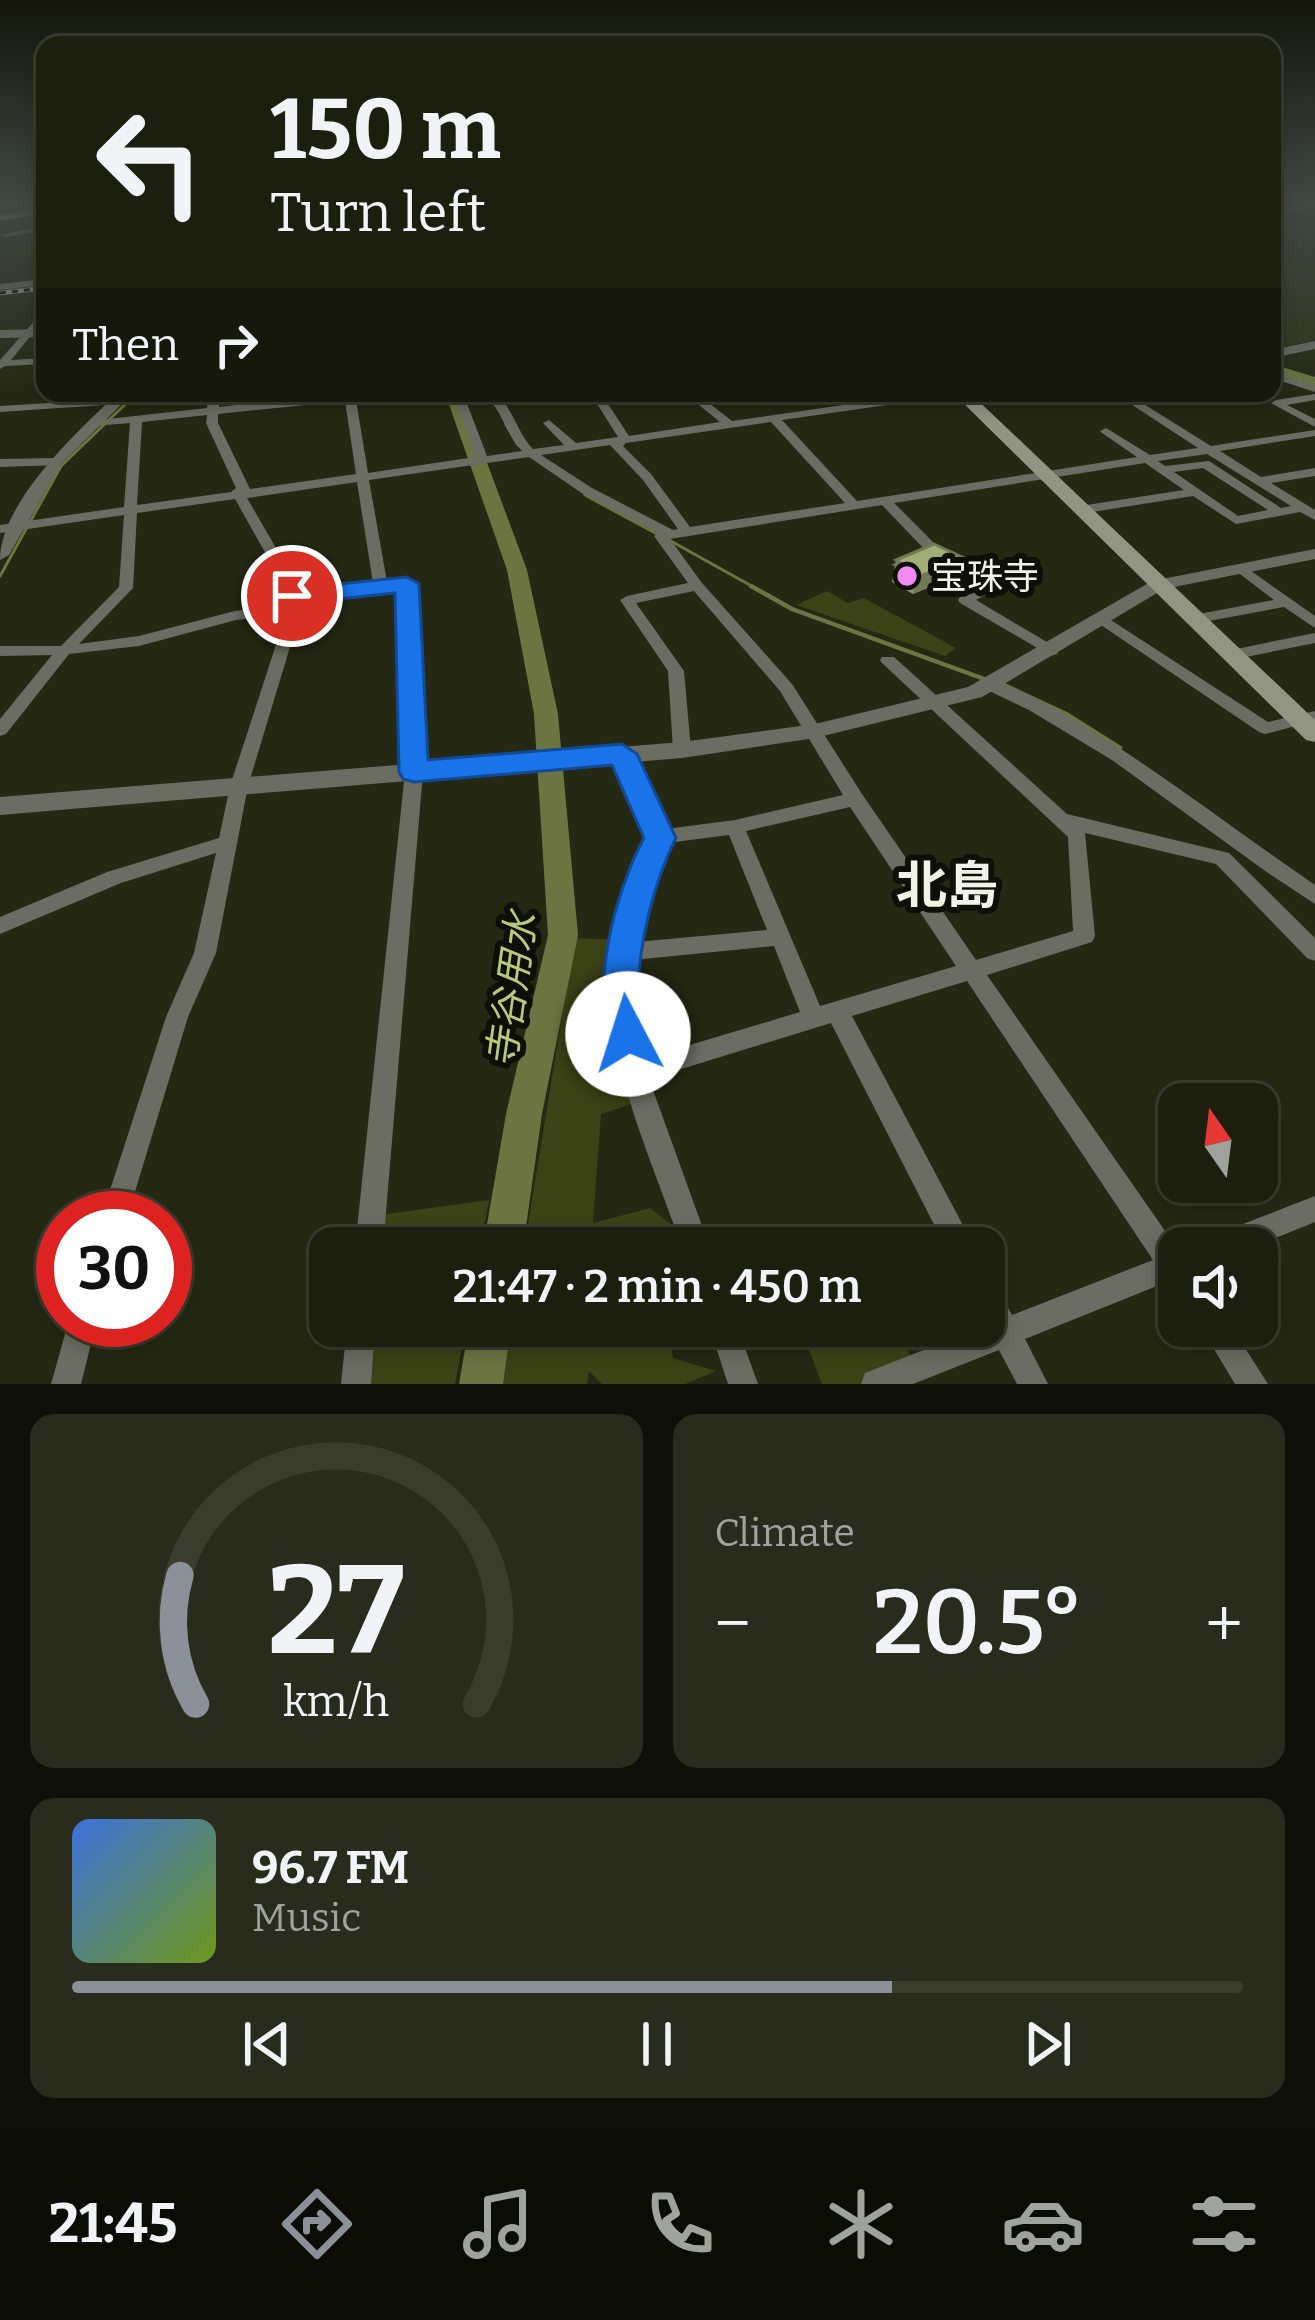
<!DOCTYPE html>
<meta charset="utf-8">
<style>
:root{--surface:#1c1e0e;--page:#292b1c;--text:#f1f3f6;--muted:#a0a29e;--line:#3a3c2e;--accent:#8c9099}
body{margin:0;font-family:Bitter,"Noto Sans JP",serif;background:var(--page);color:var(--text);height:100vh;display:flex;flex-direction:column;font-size:45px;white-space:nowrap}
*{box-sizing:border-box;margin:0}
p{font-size:39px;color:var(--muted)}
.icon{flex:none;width:66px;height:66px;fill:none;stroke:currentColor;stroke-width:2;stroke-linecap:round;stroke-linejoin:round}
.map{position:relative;height:1384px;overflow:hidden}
.panel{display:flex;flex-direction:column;gap:30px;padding:30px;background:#0f1008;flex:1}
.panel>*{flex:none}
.guide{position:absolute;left:36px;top:36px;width:1245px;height:366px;border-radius:24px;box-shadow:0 6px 18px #0003,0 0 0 3px var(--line);background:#1c1e0e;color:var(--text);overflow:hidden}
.needle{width:78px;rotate:346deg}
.controls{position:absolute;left:1158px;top:1083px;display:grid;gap:24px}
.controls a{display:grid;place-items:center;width:120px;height:120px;border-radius:24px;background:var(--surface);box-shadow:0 6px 18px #0003,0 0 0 3px var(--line);font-size:60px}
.speed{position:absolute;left:36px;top:1191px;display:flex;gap:24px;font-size:60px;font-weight:700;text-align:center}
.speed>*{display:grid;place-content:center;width:156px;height:156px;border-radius:50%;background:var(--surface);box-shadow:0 6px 18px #0003,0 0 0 3px var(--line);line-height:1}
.speed .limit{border:18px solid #d22;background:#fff;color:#111}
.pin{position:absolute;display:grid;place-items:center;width:102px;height:102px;color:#fff;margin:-51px;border:6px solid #fff;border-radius:50%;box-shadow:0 3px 12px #0007}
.me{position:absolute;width:132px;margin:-66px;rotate:355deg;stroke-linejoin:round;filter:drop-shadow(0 0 9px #0008)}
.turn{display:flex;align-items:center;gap:42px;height:252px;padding:0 36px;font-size:54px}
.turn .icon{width:156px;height:156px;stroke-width:2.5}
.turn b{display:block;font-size:84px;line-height:102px}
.then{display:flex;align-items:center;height:114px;padding:0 36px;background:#0003;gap:24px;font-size:45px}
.big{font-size:90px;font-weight:600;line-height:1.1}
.panel .widget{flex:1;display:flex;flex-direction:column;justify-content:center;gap:18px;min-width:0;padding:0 42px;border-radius:24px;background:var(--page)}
.panel .dial{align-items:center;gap:0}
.dial svg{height:312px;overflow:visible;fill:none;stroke:var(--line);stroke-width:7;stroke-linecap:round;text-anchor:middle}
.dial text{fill:var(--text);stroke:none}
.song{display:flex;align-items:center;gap:36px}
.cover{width:144px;height:144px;border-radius:18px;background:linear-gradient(135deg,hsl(220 70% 55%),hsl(80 70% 35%))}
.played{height:12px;border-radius:6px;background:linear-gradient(90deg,var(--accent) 70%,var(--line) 70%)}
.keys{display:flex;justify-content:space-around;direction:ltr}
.heat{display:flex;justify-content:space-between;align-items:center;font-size:66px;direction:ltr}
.panel .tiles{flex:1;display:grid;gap:30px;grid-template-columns:1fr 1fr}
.widget:last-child{grid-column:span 2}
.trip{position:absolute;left:309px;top:1227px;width:696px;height:120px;border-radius:24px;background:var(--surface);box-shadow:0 6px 18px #0003,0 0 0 3px var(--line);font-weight:600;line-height:120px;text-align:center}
.tabs{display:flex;height:192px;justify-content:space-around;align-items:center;background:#0b0c06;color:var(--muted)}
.tabs .icon{width:84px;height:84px}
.tabs .on{color:var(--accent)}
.tabs b{font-size:54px;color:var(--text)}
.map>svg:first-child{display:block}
.built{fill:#2e3216}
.green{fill:#3b4215}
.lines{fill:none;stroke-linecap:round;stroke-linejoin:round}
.stream-far1{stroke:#6c7542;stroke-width:3}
.stream{stroke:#6c7542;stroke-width:4.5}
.river{fill:#6c7542;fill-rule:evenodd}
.minor{fill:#6b6d62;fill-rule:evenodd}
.tertiary{fill:#6b6d62;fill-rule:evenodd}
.secondary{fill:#929584;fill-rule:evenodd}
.rail-casing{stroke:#9fa292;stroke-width:4.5}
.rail{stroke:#0e1007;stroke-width:3;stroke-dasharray:6;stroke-linecap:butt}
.wall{fill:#8b9466}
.shaded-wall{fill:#717853}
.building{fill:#a2ac77;stroke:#717853;stroke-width:3}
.route{fill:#1a73e8;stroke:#114b97;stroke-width:3}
.poi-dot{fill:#f28af3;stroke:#0e1007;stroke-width:4.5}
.labels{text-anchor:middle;stroke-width:12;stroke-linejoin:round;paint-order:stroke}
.poi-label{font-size:36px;fill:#f0f3e6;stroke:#0e1007;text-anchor:start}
.water-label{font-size:39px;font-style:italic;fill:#bac879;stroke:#0e1007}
.near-quarter-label{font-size:51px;font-weight:bold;fill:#f0f3e6;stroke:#0e1007}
</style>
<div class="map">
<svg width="1315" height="1384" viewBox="0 0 1315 1384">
<rect width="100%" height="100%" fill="#252813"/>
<polygon class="built" points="1272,215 1315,226 1315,340 1272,349"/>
<g class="green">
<polygon points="827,591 848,603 864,598 956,648 945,656 796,605"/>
<polygon points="575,938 629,940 622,1008 646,1099 601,1114 593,1223 650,1208 681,1232 683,1248 524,1248"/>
<polygon points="489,1200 480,1248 369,1248 372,1216"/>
<polygon points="361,1326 466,1326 455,1384 356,1384"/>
<polygon points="511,1326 650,1326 655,1331 667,1328 673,1358 716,1371 685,1384 602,1384 589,1371 587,1384 502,1384"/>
<polygon points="800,1326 897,1326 916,1368 876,1384 822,1384"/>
</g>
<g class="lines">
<g class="stream-far1">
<polyline points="506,424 518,445"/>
<polyline points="585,495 659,535"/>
<polyline points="669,540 757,589"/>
<polyline points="0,576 61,466 137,393"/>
</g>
<g class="stream">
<polyline points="751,586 792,609 987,680"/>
<polyline points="1004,685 1066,714 1120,748"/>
</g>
<g class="river">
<polygon points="1272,364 1315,377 1315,387 1272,373"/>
<polygon points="445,393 461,393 527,570 558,714 578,935 542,1114 523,1248 483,1248 506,1114 548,935 534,714 507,570"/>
<polygon points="469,1326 511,1326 503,1384 459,1384"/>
</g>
<g class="minor">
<polygon points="14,203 13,204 0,209 0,205"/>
<polygon points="1315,203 1315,207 1272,216 1272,212"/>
<polygon points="45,226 45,230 5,237 1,235"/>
<polygon points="45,279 45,285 0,290 0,284"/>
<polygon points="45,309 45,318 11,360 45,358 45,364 5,366 0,369 0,360"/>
<polygon points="1272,372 1315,386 1315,392 1272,378"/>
<path d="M209,393H219V407L344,393H401L396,396L356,400L368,473L475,457L453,393H463L487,456L522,451C504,432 503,410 483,393H495C514,409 516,431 533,449L564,445L543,423L549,420L576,443L618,437L594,399L547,405L531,393H543L549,398L590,393H619L604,398L629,436L720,422L684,393H696L732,421L927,393H955L950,396L782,420L857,501L1137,457L1102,433L1100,431L1106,428L1150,455L1198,448L1114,393H1126L1211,446L1315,430V436L1220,451L1261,477L1315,468V476L1271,483L1315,510V520L1300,512L1236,524L1193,496L1080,514L1074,510L1080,506L1184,490L1145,463L894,503L939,548L1005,579L1007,582L1005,585L976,600L1057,648L1059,651L1057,654L1051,656L960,603L958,600L960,597L989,582L929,554L882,505L670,539L702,583L792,684L862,794L976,960L1073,931L1068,837L882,663L880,660L882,657H894L1067,814L1229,853L1315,938V961L1307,958L1216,864L1085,833L1095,936L1092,942L987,975L1179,1251V1289L1167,1282L1025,1339L1048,1384H1017L999,1350L913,1384H861L865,1373L987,1325L984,1320V1277L994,1281L1012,1315L1153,1260L967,981L852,1016L975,1248H946L831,1023L649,1079L710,1248H682C655,1168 615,1084 609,998C605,948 629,882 650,837L613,754L616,750H628L666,829L735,820L843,795L780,691L694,591L636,603L684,671L691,750L688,754H676L673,750L668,671L620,600L627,596L688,583L654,536L658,533L583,494L529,457L369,480L387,582L407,580L414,584L423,772L383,1248H355L405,772L400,589L298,600L300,614L248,786L216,953L188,1017L127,1218H101L166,1017L194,953L216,853L121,883L0,934V917L107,872L219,838L230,786L286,614L236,620L139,646L69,654L6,734L0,736V719L52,655L0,656V646H61L119,587L124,515L0,533V525L124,507L130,423L94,426L88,423L90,421L207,408ZM345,401L356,474L250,489L218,423V414ZM207,415L206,423L236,488L231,492L137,505L142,422ZM771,422L845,503L690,527L651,474L623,446L626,443ZM610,445L643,480L678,529L673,530L592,488L541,455ZM1207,454L1291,506L1281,508L1209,461L1165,466L1158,461ZM1203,468L1268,510L1238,516L1174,472ZM357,482L373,583L296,591L294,579L247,498ZM235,499L280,579L284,605L235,611L139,636L79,644L133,588L137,513ZM850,807L956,966L820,1006L746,831ZM729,835L767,930L636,942L649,893L667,843ZM774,946L800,1012L643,1059L631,999L633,960Z"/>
<polygon points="1315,394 1315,400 1287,405 1315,419 1315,427 1271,403 1276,400"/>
<polygon points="115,399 119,400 119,404 0,412 0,406"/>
<polygon points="55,458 61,462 59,465 0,467 0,459"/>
<polygon points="1241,564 1315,616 1315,628 1284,607 1193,624 1188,622 1185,619 1188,616 1274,600 1236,571 1234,568 1236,565"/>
<polygon points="1100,613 1268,722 1315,711 1315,721 1265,734 1259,732 1095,621 1092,618"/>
<polygon points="1315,633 1315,643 1231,660 1223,655 1231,650"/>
<path d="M991,680C1029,692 1066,714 1099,735C1174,782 1243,836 1315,885V904L1268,873L1112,760L1029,710L985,689L983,685Z"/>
<polygon points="1315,1196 1315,1222 1251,1248 1203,1248 1207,1238"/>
<polygon points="69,1320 97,1320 81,1384 51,1384"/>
<polygon points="347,1326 375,1326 371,1384 341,1384"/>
<polygon points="709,1326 737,1326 758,1384 728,1384"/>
<polygon points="1200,1326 1231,1326 1268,1384 1235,1384"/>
</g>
<g class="tertiary">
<polygon points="45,329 45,337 0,338 0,330"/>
<polygon points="1315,341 1315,349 1272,358 1272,350"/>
<path d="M118,393H133L61,464L9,555L0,560C0,502 78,431 118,393Z"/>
<polygon points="964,393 1001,393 994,397 959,400 957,397"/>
<polygon points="1315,549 1315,559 1164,589 982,697 815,738 682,758 0,815 0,797 682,742 815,724 968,687 1152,581"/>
</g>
<g class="secondary">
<polygon points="45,207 45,213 0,221 0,215"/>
<polygon points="953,393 970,393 1315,720 1315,742 1306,740"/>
</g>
<defs>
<polyline id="rail" points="0,293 45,288"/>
</defs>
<use href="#rail" class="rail-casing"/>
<use href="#rail" class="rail"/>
</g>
<polygon class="wall" points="896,560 961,574 913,594 892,582"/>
<polygon class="shaded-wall" points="964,558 961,574 913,594 916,578"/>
<polygon class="building" points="934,544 964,558 916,578 895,565 901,563 896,560"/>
<linearGradient id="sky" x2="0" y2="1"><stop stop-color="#14160a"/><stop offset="0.51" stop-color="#404844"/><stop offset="1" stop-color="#404844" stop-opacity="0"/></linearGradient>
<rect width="1315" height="397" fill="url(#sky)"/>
<path class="route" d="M407,577L419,584L428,760L622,744L637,754L676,838C654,882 639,941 638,992C637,1012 650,1026 641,1046L628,1051L614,1046C588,989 616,890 644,838L612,765L414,782L403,779L399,772L395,593L292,604L280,596L292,589Z"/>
<circle class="poi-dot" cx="907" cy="576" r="12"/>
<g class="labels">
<g class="poi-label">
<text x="931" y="589">宝珠寺</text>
</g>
<g class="water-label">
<text transform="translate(511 990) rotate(-82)" y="14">寺谷用水</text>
</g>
<g class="near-quarter-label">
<text x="947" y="903">北島</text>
</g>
</g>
</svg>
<div class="controls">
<a><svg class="needle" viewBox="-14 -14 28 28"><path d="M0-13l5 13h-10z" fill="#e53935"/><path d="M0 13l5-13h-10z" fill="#a0a29e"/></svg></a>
<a><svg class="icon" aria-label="sound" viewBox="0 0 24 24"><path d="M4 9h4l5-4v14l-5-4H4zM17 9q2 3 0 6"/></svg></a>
</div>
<div class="speed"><div class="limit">30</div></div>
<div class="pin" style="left:292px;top:596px;background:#d93025"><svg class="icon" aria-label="arrive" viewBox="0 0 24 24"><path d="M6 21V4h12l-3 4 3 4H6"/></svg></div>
<svg class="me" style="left:628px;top:1034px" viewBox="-20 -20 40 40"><circle r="19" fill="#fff"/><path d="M0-13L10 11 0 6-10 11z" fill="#1a73e8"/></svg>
<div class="trip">21:47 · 2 min · 450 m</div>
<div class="guide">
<div class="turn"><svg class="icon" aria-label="left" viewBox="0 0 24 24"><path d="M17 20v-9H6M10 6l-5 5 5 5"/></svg><div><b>150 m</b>Turn left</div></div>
<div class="then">Then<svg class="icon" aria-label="right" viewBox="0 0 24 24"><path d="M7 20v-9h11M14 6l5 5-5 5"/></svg></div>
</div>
</div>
<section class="panel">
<div class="tiles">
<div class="widget dial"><svg viewBox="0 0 100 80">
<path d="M14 69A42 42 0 1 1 86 69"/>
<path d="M14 69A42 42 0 0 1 10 36" stroke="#8c9099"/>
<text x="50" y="56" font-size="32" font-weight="700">27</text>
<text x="50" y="72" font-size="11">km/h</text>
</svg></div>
<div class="widget"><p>Climate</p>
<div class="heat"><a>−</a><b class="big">20.5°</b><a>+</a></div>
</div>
<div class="widget">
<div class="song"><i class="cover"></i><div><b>96.7 FM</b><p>Music</p></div></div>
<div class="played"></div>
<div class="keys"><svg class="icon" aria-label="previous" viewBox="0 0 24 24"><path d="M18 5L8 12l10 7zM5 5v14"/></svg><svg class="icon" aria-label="pause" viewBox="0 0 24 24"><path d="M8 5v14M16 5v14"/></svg><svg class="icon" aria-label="next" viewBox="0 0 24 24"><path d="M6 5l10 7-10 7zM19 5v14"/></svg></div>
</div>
</div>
</section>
<nav class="tabs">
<b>21:45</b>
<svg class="icon on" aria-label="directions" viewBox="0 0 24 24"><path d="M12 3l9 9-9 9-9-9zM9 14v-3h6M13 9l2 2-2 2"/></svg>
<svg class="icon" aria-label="music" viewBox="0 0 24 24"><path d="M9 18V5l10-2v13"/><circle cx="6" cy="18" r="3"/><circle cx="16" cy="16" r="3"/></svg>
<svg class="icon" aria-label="phone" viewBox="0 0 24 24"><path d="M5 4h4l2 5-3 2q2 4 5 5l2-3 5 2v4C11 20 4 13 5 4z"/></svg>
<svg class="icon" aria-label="climate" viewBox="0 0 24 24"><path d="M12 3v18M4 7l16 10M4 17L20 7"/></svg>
<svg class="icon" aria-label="car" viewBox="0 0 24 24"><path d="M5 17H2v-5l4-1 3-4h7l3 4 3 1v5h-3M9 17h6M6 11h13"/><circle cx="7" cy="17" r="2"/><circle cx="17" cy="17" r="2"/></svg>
<svg class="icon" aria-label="filters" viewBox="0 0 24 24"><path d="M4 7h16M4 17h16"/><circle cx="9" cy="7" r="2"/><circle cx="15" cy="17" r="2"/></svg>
</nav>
